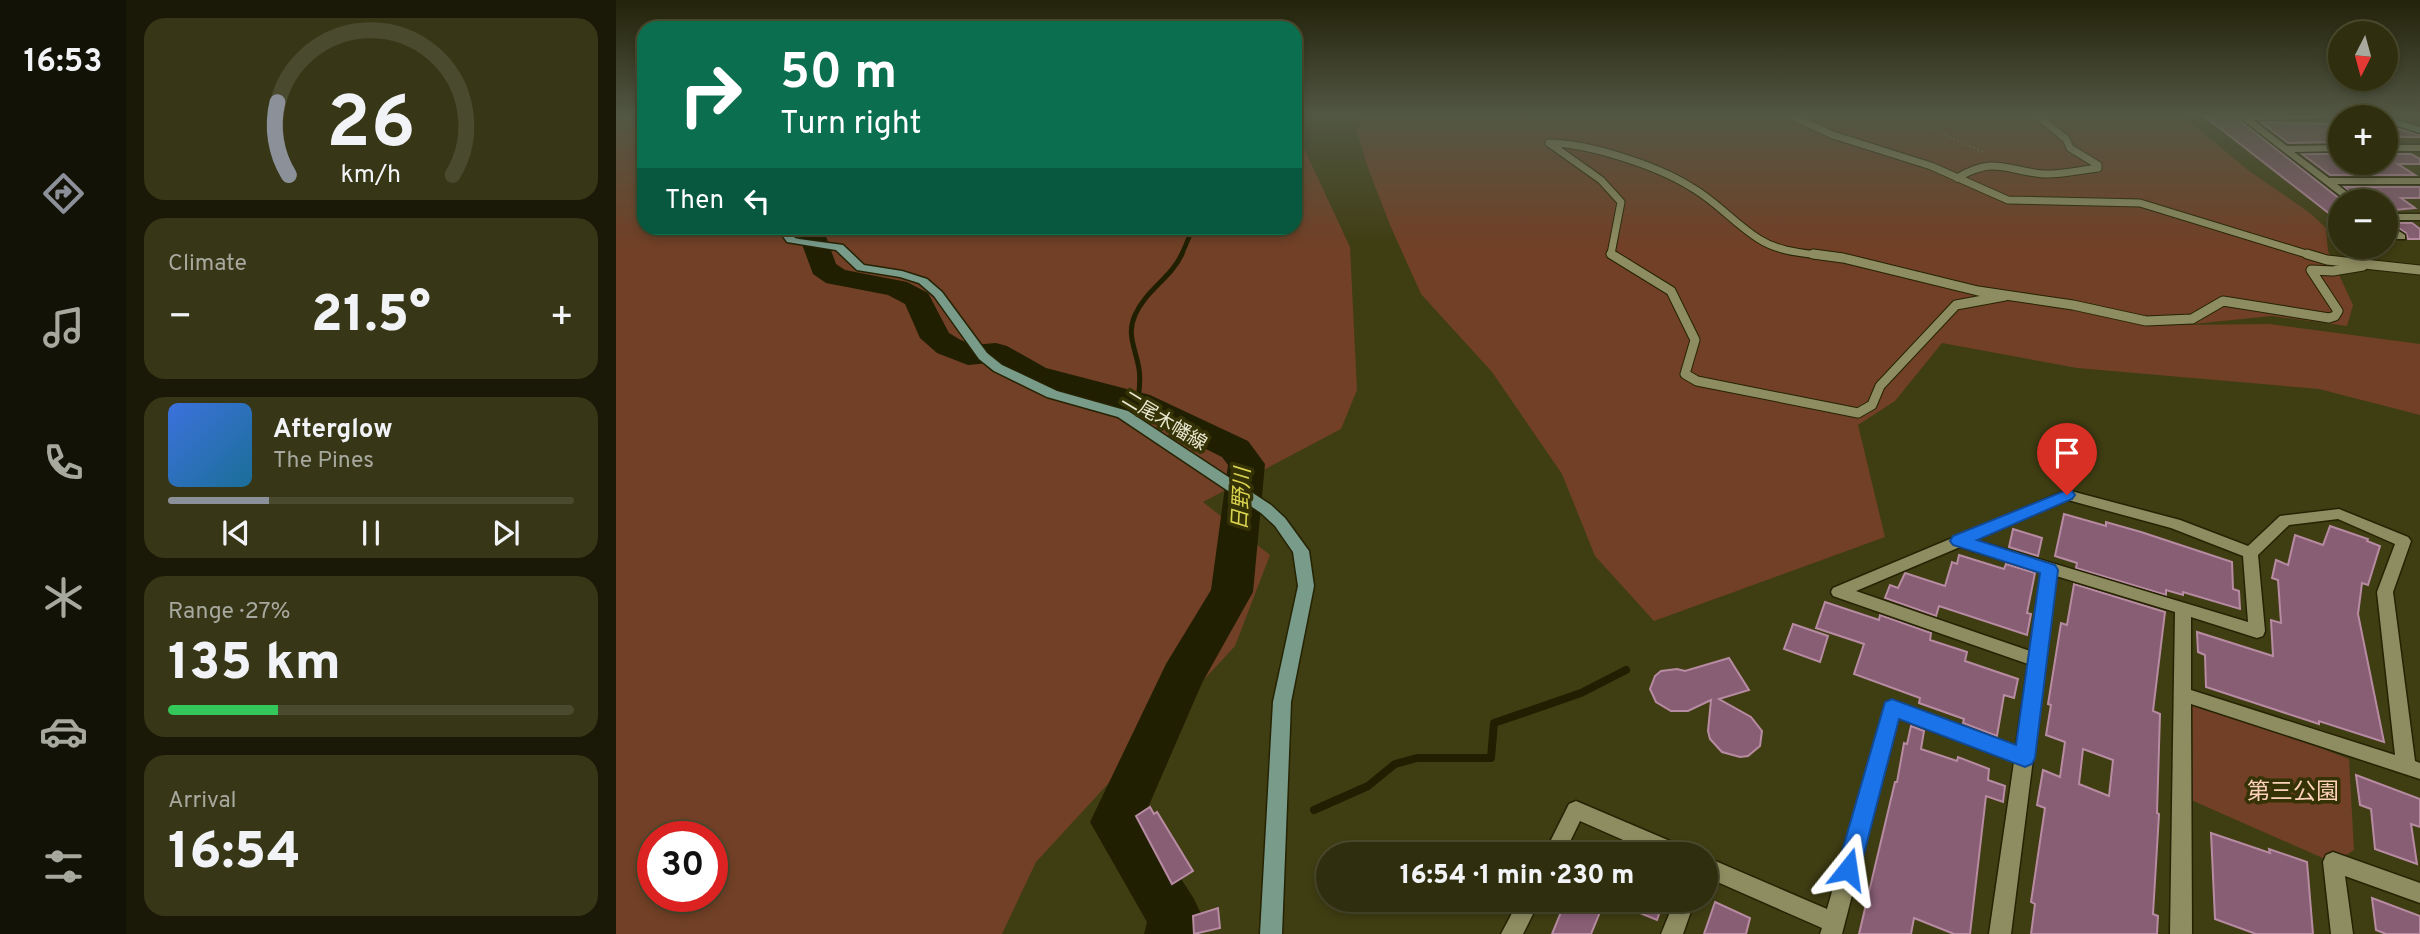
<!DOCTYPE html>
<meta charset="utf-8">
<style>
:root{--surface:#2f2e0e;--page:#373617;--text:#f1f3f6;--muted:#a7a89e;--line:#4a4a2e;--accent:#8c9099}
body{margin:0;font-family:Overpass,"Noto Sans JP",sans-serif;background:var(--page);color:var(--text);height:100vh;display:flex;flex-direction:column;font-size:26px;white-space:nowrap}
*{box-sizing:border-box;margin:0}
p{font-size:23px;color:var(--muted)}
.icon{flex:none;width:38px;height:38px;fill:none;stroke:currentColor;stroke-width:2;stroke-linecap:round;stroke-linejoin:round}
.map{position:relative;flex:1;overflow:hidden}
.panel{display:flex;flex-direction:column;gap:18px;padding:18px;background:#1a1908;width:490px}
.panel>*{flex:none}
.banner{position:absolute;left:21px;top:21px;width:665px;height:214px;border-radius:21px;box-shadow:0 4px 10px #0003,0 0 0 2px var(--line);background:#0b6e4f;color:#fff;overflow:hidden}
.needle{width:46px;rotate:186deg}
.buttons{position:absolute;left:1712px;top:21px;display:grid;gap:14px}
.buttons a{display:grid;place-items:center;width:70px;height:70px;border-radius:50%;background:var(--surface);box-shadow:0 4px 10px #0003,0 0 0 2px var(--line);font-size:35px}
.speed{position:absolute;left:21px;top:821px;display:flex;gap:14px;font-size:35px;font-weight:700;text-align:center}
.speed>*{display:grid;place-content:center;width:91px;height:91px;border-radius:50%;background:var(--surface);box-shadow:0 4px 10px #0003,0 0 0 2px var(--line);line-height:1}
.speed .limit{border:10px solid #d22;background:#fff;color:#111}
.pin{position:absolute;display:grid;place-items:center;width:60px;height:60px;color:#fff;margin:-72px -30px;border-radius:50% 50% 50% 0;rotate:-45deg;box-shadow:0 0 7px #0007}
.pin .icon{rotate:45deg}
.me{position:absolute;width:77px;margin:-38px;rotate:15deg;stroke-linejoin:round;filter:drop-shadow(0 0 5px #0008)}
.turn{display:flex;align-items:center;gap:24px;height:147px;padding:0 28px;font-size:32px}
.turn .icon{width:91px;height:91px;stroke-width:2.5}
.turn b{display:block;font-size:49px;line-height:60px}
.then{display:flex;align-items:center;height:66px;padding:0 28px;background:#0003;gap:14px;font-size:26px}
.big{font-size:52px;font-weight:800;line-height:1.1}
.panel .card{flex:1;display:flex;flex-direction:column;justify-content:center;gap:10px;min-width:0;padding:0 24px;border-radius:21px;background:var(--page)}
.panel .dial{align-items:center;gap:0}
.dial svg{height:182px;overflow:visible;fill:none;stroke:var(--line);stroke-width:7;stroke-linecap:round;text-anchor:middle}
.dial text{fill:var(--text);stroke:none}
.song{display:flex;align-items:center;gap:21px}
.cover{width:84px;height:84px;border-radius:10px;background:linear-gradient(135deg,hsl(220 70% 55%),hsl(200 70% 35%))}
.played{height:7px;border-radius:4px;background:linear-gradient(90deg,var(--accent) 25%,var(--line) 25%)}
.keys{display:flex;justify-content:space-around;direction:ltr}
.heat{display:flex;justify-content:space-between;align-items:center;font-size:38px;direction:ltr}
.charge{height:10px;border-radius:5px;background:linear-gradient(90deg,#34c759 27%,var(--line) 0)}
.trip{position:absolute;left:700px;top:842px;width:402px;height:70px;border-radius:35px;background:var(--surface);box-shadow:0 4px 10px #0003,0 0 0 2px var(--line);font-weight:800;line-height:70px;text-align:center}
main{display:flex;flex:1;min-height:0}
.dock{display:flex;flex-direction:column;width:126px;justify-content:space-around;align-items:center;background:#131206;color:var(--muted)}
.dock .icon{width:49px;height:49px}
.dock .current{color:var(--accent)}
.dock b{font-size:32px;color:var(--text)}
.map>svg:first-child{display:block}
.green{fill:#714026;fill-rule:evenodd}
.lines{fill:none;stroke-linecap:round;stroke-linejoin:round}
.stream-far2{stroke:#211f01;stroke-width:4.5}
.stream-far1{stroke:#211f01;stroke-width:5}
.stream{stroke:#211f01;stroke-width:8}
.river{fill:#211f01;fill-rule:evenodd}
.building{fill:#885e74;stroke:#b78ba1;stroke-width:2;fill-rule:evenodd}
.lane-far1-casing{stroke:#252303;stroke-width:9}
.lane-casing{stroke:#252303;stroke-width:11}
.street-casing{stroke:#252303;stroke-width:3}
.secondary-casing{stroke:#252303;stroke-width:3}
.path{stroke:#848360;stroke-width:2.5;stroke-dasharray:1 3.5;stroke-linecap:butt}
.lane-far1{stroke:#8e8d61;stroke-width:7}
.lane{stroke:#8e8d61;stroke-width:9}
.street{fill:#8e8d61;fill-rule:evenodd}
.secondary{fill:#789b8a;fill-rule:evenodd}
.route{fill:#1a73e8;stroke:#114b97;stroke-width:2}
.labels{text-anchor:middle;stroke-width:7;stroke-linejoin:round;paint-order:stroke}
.street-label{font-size:19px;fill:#e9e9d2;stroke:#353306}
.water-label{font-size:21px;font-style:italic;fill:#dad450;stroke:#353306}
.near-park-label{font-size:23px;fill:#ffd1bb;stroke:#353306}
</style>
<main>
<nav class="dock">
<b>16:53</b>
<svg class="icon current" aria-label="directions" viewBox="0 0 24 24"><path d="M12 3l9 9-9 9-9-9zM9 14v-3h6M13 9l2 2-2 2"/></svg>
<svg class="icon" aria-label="music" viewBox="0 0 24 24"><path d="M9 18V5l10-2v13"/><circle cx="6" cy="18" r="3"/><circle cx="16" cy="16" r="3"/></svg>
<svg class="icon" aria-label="phone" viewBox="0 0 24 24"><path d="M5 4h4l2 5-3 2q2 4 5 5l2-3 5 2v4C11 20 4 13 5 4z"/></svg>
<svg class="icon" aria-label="climate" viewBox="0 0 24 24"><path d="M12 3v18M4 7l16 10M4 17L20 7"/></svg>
<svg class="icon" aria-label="car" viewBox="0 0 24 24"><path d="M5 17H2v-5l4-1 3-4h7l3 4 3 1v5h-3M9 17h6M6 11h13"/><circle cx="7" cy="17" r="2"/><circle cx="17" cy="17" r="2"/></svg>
<svg class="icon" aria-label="filters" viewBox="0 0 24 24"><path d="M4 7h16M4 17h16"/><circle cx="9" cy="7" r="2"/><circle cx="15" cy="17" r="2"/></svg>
</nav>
<section class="panel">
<div class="card dial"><svg viewBox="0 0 100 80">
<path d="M14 69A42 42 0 1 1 86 69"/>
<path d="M14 69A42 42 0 0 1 9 37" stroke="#8c9099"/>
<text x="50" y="56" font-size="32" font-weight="700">26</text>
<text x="50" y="72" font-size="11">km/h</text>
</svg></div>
<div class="card"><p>Climate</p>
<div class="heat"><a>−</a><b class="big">21.5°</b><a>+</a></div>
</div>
<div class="card">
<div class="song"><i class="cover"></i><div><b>Afterglow</b><p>The Pines</p></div></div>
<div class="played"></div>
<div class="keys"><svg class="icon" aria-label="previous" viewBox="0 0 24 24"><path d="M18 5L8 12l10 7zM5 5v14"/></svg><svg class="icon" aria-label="pause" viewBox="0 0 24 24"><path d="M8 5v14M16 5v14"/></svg><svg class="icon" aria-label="next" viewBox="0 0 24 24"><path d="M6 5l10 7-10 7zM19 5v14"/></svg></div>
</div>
<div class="card"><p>Range · 27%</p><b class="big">135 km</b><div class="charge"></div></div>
<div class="card"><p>Arrival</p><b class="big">16:54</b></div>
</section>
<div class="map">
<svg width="1804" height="934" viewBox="0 0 1804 934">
<rect width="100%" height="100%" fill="#3f3d12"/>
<g class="green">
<path d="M0,114H28V228H679V129L734,247L741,390L725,429L587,502L654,555L619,646L420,862L386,934H0ZM37,836H96V896H37Z"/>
<polygon points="747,114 1564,114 1632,170 1694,213 1710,228 1712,251 1737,305 1731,326 1656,316 1567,325 1653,324 1804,344 1804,415 1703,389 1461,368 1326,343 1279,401 1242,425 1269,537 1038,621 979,556 946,474 876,372 805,294 774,225 752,168 741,132"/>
<polygon points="1566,694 1733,759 1738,850 1718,863 1566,796"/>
</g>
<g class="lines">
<polyline class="stream-far2" points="565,256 577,228"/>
<path class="stream-far1" d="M522,402C523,391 525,379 523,369C520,349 510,335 519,315C530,290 555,278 566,254"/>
<polyline class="stream" points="698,810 752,786 779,764 801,758 875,758 878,723 965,693 1010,670"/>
<polygon class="river" points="180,228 207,228 220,264 229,270 291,282 312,293 333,333 343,339 356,345 380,343 391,346 430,368 534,395 632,441 649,464 637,592 586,683 527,819 578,899 587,918 584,934 528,934 531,922 474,822 550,664 595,590 612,465 606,457 511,410 406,382 374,363 352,365 321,353 304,338 289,304 272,295 210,283 197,274"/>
</g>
<g class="building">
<polygon points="1587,115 1617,115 1724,199 1724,222"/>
<polygon points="1645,122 1724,124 1724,142 1672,143"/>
<polygon points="1769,125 1804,135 1804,137 1769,137"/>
<polygon points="1686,154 1724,154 1724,163 1769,163 1769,154 1795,154 1804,159 1804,164 1782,164 1799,175 1714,175"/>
<polygon points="1728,187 1804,187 1804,198 1785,198 1799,208 1769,211 1769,201 1744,200"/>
<polygon points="1775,223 1796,223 1804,229 1804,239 1792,239 1790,233"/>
<polygon points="1448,514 1490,526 1490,522 1525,532 1616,562 1617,589 1623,591 1624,609 1567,592 1567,595 1550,590 1550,595 1460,568 1461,563 1439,556"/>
<polygon points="1714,526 1752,539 1751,541 1764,546 1752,585 1746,583 1742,614 1768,742 1703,721 1703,724 1590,687 1589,655 1582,652 1581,632 1657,656 1655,620 1665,623 1662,580 1656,578 1660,560 1672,565 1679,535 1707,545"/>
<polygon points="1397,529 1426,538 1422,556 1393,547"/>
<polygon points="1343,555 1388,569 1390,564 1419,573 1411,613 1415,614 1411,635 1323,606 1320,616 1269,598 1274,585 1282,588 1289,573 1329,586 1336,562 1341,564"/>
<path d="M1458,584L1549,612L1537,711L1544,714L1541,813L1543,814L1537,914L1542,916L1541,934H1415L1419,904L1415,902L1429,808L1421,805L1427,770L1444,777L1449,742L1430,735L1435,705L1432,704L1445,623L1451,625ZM1467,749L1497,760L1493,796L1463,784Z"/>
<polygon points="1209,602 1263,620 1264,615 1315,633 1314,640 1351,652 1349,661 1402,679 1398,698 1388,695 1381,736 1347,723 1348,719 1303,703 1304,698 1238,674 1248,644 1200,628"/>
<polygon points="1177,624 1212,636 1204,662 1168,649"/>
<polygon points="1113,658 1133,690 1103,699 1135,717 1146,731 1144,746 1132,756 1124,757 1106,752 1094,739 1092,731 1095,700 1072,711 1055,711 1040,702 1034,689 1039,676 1045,671 1061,669 1069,671"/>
<polygon points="1295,726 1308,731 1305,749 1341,761 1342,757 1373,769 1372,780 1389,786 1387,802 1370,796 1354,934 1338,934 1298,918 1295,934 1243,934 1279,782 1281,782 1288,743 1291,744"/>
<polygon points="1740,775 1804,799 1804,827 1795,824 1801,864 1759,849 1755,809 1744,805"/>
<polygon points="534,807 538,814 541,812 577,871 556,884 520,816"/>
<polygon points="1595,833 1654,853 1653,849 1691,862 1697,934 1640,934 1599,919"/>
<polygon points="1756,898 1804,916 1804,934 1770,934 1760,930"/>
<polygon points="950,900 989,900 975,934 936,934"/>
<polygon points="992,900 1048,900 1041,920"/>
<polygon points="1099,902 1134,918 1130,934 1088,934"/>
<polygon points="602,908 604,928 578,934 577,916"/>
</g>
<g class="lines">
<defs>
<g id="lane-far1">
<polyline points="1171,114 1217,135 1315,166 1392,200 1524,203 1697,256"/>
<path d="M1341,178C1379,156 1388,170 1427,174C1444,175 1464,170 1482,168V165L1454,148L1450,139L1423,117"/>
<path d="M998,256L995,254L1005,202L985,180L933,143C972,143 1042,166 1075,187C1100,201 1119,224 1143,239C1163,252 1188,253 1210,256"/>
</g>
<g id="lane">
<polyline points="995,254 1055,291 1079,340 1069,374 1081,381 1242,413 1256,405 1264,386 1340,305 1389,296"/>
<polyline points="1197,254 1227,258 1362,291 1457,305 1530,321 1576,319 1607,301 1713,318 1719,316 1722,311 1695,270 1717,271 1747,266"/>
<polyline points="1691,254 1711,260 1804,270"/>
</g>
<g id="street">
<polygon points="1619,114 1763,114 1763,117 1637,120 1671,146 1724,145 1724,151 1678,152 1713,178 1804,178 1804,184 1721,184 1742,201 1731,201"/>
<rect x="1769" y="145" width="35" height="6"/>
<rect x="1769" y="214" width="35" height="6"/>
<polygon points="1769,222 1789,235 1789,239 1781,239 1769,230"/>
<path d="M1451,490L1564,520L1632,546L1664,516L1723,509L1792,537L1795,541L1777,592L1799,761L1804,763V779L1575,704L1576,934H1554L1559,612L1440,576L1395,934H1373L1398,762L1282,718L1226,934H1204L1206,928L1090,877V857L1211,909L1270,703L1276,700L1400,746L1412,664L1217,596L1215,592L1217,588ZM1452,500L1555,528L1627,556L1632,622L1359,540ZM1722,519L1779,544L1761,592L1779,755L1575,690V617L1641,638L1647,636L1649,631L1642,555L1673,525ZM1344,547L1425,572L1414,651L1240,591Z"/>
<polygon points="960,801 1068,847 1071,854 1039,854 964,821 948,854 928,854 953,804"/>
<polygon points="1717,852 1804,883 1804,903 1729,876 1737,934 1715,934 1707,862 1710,855"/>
<polygon points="903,900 924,900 907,934 885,934"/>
<polygon points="1059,900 1079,900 1067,934 1045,934"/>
</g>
<g id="secondary">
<polygon points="1748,114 1761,114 1804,127 1804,133 1769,122 1769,117 1754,117"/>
<polygon points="161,228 171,228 179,238 183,239 227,245 248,265 286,271 311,279 326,292 371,353 386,365 441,391 512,411 655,505 669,518 693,551 698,586 675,702 666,934 644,934 657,702 682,586 677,552 659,526 645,513 502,417 431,397 378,371 363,359 318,296 303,283 284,277 241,270 220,250 171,242"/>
</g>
</defs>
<use href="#lane-far1" class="lane-far1-casing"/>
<use href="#lane" class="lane-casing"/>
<use href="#street" class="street-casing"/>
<use href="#secondary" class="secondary-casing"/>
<polyline class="path" points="1301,114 1310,126 1367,152"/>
<use href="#lane-far1" class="lane-far1"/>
<use href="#lane" class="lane"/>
<use href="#street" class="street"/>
<use href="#secondary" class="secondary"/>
</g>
<linearGradient id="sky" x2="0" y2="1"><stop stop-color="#23220a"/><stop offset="0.47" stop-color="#525744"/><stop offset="1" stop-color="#525744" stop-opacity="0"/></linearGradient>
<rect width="1804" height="245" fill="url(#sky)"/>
<polygon class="route" points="1451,490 1456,491 1459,495 1456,499 1361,540 1439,565 1442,570 1419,758 1416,764 1409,767 1283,719 1244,869 1240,876 1232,880 1224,876 1221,869 1269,702 1276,699 1400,745 1424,573 1337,545 1334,541 1337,536"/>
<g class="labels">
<g class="street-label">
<text transform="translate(549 420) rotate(31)" y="7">二尾木幡線</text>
</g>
<g class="water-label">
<text transform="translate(625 499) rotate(-87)" y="7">日野川</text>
</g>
<g class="near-park-label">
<text x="1677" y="799">第三公園</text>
</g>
</g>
</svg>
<div class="buttons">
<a><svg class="needle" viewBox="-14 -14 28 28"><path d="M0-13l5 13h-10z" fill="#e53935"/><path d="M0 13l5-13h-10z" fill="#a7a89e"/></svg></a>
<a>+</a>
<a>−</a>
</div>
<div class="speed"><div class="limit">30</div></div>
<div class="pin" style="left:1451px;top:495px;background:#d93025"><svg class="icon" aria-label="arrive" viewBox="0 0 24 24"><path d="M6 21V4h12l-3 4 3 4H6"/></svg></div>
<svg class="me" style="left:1232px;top:869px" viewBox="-20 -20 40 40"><path d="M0-17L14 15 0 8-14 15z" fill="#1a73e8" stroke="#fff" stroke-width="4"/></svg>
<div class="trip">16:54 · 1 min · 230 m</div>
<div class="banner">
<div class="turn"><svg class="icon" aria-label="right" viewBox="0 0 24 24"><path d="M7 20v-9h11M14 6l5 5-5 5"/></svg><div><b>50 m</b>Turn right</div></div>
<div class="then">Then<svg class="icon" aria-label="left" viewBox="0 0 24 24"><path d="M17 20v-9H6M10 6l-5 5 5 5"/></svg></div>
</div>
</div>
</main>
